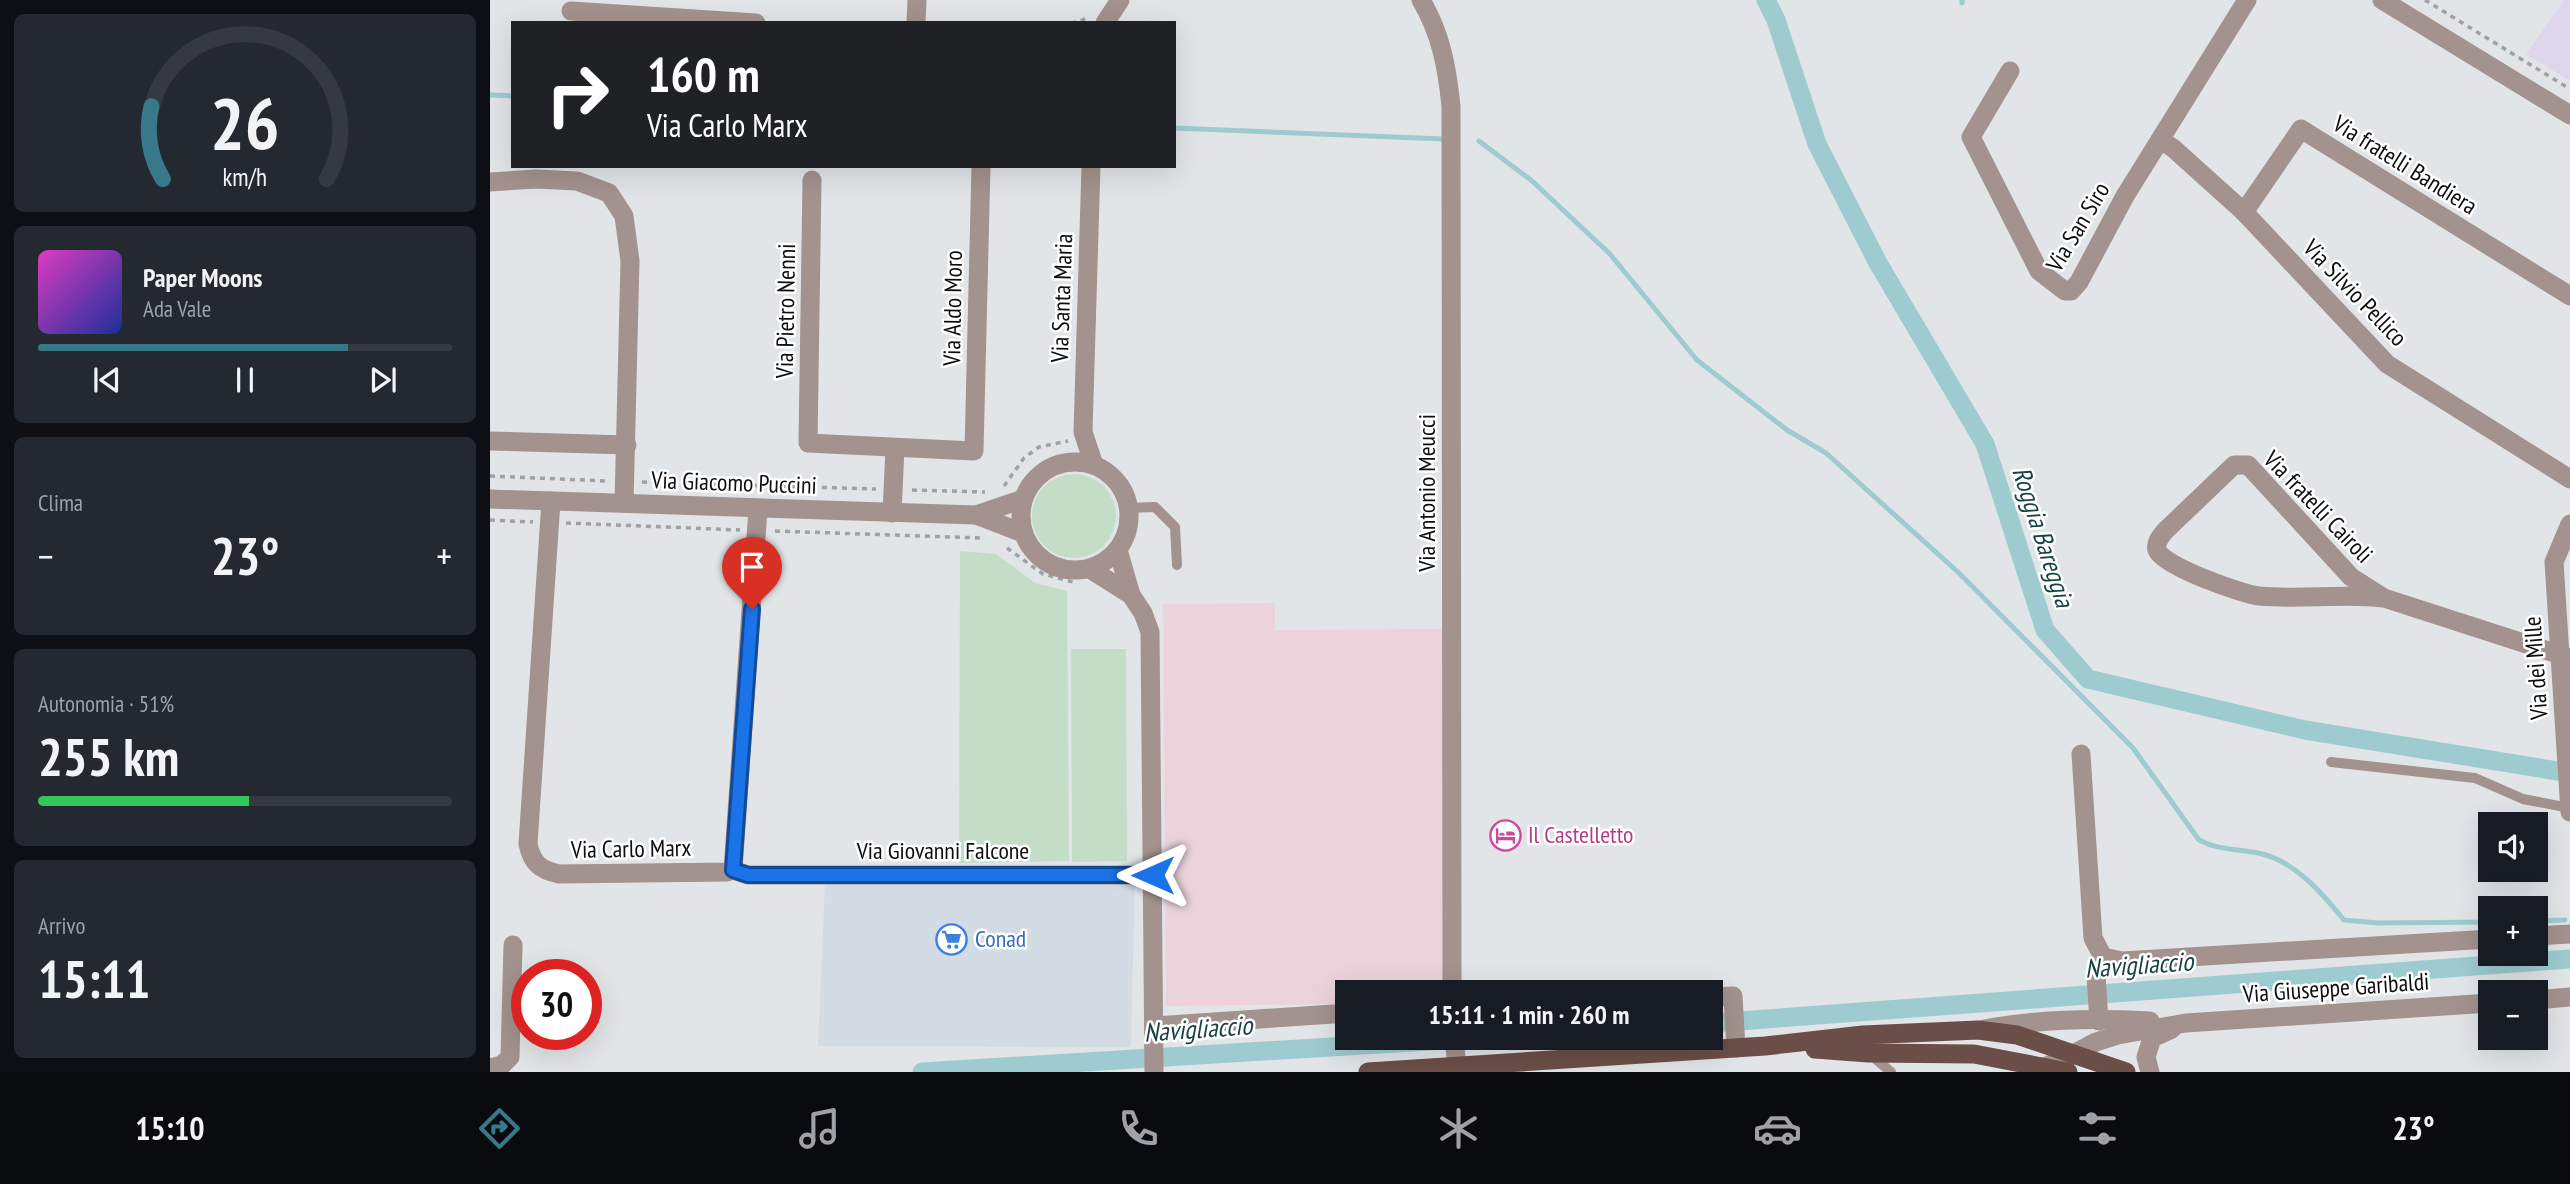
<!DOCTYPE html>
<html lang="it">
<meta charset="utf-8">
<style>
:root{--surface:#171b24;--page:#242831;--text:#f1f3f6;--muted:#9ea1a6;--line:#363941;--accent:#37798a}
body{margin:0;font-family:"PT Sans Narrow",sans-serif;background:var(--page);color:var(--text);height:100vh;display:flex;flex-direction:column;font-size:26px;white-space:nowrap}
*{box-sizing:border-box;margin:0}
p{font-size:23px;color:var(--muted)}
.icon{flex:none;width:38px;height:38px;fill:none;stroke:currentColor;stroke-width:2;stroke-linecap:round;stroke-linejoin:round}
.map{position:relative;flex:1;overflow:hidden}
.panel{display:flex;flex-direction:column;gap:14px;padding:14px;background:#0d0f14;width:490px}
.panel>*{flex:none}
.guide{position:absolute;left:21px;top:21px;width:665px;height:147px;border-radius:0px;box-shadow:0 7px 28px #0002;background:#202124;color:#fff;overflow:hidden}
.tools{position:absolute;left:1988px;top:812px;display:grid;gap:14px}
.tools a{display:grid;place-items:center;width:70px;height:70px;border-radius:0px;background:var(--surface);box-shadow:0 7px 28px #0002;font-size:35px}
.speed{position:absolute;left:21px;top:959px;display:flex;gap:14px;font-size:35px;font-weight:700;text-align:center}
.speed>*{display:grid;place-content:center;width:91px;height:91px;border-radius:50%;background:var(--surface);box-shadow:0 7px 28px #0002;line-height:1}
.speed .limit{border:10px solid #d22;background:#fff;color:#111}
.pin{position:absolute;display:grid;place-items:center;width:60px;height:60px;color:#fff;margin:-72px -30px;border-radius:50% 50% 50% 0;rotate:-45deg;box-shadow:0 0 7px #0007}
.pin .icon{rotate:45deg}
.me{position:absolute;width:77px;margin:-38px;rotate:270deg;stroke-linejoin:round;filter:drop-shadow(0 0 5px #0008)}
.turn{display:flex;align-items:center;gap:24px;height:147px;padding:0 21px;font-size:32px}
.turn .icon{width:91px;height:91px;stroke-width:2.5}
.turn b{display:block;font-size:49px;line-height:60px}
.big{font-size:52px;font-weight:800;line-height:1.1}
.panel .widget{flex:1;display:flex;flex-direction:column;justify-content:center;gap:10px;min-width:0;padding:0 24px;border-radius:10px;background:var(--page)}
.panel .dial{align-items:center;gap:0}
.dial svg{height:182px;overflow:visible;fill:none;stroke:var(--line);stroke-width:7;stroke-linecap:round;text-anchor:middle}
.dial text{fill:var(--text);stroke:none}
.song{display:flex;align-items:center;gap:21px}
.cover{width:84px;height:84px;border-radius:10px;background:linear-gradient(135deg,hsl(310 70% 55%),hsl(230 70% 35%))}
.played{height:7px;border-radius:4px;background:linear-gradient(90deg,var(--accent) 75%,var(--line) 75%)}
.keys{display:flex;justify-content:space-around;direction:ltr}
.heat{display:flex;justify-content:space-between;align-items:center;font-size:38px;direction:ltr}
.charge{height:10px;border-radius:5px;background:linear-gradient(90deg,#34c759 51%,var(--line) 0)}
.trip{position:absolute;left:845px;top:980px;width:388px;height:70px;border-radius:0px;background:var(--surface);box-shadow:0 7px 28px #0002;font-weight:800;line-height:70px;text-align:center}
.tab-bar{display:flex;height:112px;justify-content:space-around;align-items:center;background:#090b0e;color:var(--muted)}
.tab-bar .icon{width:49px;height:49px}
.tab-bar .active{color:var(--accent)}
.tab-bar b{font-size:32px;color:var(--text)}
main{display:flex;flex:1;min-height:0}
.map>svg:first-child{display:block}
.built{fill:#d3dbe4}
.industrial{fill:#ecd3db}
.education{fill:#ded7ec}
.green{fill:#c4ddc7}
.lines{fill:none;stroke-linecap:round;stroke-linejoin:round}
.stream{stroke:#9ecbd0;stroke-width:5}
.canal{stroke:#9ecbd0;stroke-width:19}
.path{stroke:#9fa1a3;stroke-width:3.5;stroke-dasharray:5 5;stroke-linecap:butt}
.service{stroke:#a3928d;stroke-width:10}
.minor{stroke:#a3928d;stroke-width:19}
.primary{stroke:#6b4e47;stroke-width:19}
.route-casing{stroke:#114b97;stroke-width:18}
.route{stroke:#1a73e8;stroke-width:12}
.labels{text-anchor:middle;stroke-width:5;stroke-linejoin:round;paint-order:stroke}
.street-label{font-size:24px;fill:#0d0d0e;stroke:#fff}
.hotel-label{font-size:24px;fill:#b23c85;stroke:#fff;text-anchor:start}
.shop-label{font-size:24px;fill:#366cbe;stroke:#fff;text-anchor:start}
.water-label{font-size:26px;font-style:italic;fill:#164145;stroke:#fff}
</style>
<main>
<section class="panel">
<div class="widget dial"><svg viewBox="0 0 100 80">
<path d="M14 69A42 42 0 1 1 86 69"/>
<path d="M14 69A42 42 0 0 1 9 37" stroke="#37798a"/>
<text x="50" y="56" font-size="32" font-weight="700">26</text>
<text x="50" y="72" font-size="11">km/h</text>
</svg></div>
<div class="widget">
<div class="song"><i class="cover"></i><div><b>Paper Moons</b><p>Ada Vale</p></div></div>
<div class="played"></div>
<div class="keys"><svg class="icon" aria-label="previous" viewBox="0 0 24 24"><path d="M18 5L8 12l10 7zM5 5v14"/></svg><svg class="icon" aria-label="pause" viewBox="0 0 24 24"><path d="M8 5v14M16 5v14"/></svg><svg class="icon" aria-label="next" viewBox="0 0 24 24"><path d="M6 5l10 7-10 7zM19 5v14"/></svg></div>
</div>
<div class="widget"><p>Clima</p>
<div class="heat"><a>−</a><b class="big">23°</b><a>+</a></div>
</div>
<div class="widget"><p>Autonomia · 51%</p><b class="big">255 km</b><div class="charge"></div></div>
<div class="widget"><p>Arrivo</p><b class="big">15:11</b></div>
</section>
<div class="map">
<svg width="2080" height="1072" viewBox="0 0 2080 1072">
<rect width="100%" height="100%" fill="#e2e5e8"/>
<polygon class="built" points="645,871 641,1047 328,1046 335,883"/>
<polygon class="industrial" points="785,603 785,630 953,629 956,992 858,992 857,1004 676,1006 673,604"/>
<polygon class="education" points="2074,0 2080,0 2080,81 2036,54"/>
<g class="green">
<circle cx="584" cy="516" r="42"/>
<polygon points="470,551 506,554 545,583 577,591 579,861 469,863"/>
<polygon points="581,649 636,649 637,861 582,862"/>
</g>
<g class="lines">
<g class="stream">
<polyline points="1472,0 1472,3"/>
<polyline points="0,95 23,96"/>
<polyline points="684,128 953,139"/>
<path d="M989,141L1041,180L1119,253L1207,360L1297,430L1336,453L1469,573L1643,748L1709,840C1728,850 1747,849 1768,853C1804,860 1832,893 1854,920L1888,923L2000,922"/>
<polyline points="2046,921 2075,920"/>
</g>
<g class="canal">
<polyline points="1276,0 1286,20 1327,144 1388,263 1495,444 1555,630 1598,679 1815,730 2080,773"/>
<polyline points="1222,1023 2080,959"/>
<polyline points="432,1072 988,1038"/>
</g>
<g class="path">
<polyline points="1935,0 2080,89"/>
<polyline points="581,23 591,21 597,17"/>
<polyline points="0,476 117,481"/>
<polyline points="152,482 386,489"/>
<polyline points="514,486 534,458 549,447 578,441"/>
<polyline points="422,490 495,492"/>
<polyline points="0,520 43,522"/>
<polyline points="76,523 250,530"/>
<polyline points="285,531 491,538"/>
<polyline points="517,548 553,574 587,583"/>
</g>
<g class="service">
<polyline points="638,508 665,507 685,527 687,565"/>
<polyline points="1841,762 1985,778 2033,799 2080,808"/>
<polyline points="1381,1055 1401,1072"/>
</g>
<g class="minor">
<path d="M931,0C951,34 957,67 961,106L962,992"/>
<polyline points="1892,0 2080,115"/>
<polyline points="81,11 266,23"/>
<polyline points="426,23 427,0"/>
<polyline points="615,23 630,0"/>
<polyline points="1520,71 1481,137 1549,271 1575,291 1581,291 1589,282 1635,196 1757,0"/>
<polyline points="1670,140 1683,148 1754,212 1897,364 2080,479"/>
<polyline points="601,166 593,432 604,465"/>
<polyline points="322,180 318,443 484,451 491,166"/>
<polyline points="0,182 46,179 87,181 119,193 134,216 140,261 134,503"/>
<polyline points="1754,212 1811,129 2080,296"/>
<polyline points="0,441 137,445"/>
<circle cx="585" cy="516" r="54"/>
<polyline points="0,499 486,515 533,533"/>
<path d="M61,501L38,844C42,863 50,870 69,874L237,872L243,870L268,509"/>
<polyline points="402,513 405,448"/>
<polyline points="486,515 533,499"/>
<polyline points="2080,524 2064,562 2080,812"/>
<polyline points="628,550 641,595 653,613 660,632 664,1072"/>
<polyline points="600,569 641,595"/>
<path d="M1894,598C1852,593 1811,600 1769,596C1752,594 1672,566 1667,550C1665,543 1670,537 1675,531L1744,465H1758L1861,577L1894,598L2080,658"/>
<polyline points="1591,754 1603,938 1613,957 1632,961 2000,939"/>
<polyline points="243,870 258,875 663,875"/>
<polyline points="2046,936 2080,934"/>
<polyline points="1222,997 1243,996 1246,1048"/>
<polyline points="2046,1000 2080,997"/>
<polyline points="1609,1021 1606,975 1613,957"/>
<polyline points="665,1026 858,1013"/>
<path d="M1494,1029C1548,1019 1605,1018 1660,1021"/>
<polyline points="964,1038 967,1066"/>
<polyline points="1554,1067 1576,1058 1606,1042 1628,1035 1696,1023 2000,1003"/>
<polyline points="0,1068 12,1065 20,1057 23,945"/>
<polyline points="1660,1072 1656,1057 1662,1038 1682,1029"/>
</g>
<g class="primary">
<polyline points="1325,1049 1378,1053 1484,1054 1578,1072"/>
<polyline points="878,1072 1275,1046 1373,1035 1488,1030 1527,1035 1636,1072"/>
</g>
</g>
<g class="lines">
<defs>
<polyline id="route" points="262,609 243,870 258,875 663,875"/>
</defs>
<use href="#route" class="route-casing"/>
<use href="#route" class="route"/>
</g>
<defs>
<symbol id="hotel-ring" viewBox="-11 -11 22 22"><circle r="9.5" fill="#fff" stroke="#d1479c" stroke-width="1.5"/><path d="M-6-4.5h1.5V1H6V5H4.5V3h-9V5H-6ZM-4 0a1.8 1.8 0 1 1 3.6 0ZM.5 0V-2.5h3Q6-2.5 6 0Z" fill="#d1479c"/></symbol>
<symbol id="supermarket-ring" viewBox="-11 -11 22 22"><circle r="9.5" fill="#fff" stroke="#3f7fe0" stroke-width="1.5"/><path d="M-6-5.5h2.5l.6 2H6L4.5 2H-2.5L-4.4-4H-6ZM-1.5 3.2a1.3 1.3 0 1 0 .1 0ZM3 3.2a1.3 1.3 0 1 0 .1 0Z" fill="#3f7fe0"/></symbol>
</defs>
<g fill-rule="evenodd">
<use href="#hotel-ring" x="998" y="818" width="35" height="35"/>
<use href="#supermarket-ring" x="444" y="922" width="35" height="35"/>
</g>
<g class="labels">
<g class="street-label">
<text transform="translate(1915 165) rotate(32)" y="8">Via fratelli Bandiera</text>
<text transform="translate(1588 227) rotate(-59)" y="8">Via San Siro</text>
<text transform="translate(1865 293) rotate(46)" y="8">Via Silvio Pellico</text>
<text transform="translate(572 298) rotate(-88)" y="8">Via Santa Maria</text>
<text transform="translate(463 308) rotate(-89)" y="8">Via Aldo Moro</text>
<text transform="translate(296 311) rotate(-89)" y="8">Via Pietro Nenni</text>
<text transform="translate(244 483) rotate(2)" y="8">Via Giacomo Puccini</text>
<text transform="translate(937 493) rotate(-90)" y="8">Via Antonio Meucci</text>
<text transform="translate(1828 507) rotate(46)" y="8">Via fratelli Cairoli</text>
<text transform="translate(2046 668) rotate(-94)" y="8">Via dei Mille</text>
<text transform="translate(141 849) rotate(-1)" y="8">Via Carlo Marx</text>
<text x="453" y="859">Via Giovanni Falcone</text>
<text transform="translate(1846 988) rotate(-4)" y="8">Via Giuseppe Garibaldi</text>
</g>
<g class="hotel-label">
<text x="1038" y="843">Il Castelletto</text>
</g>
<g class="shop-label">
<text x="485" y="947">Conad</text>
</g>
<g class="water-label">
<text transform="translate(1553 537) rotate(72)" y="9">Roggia Bareggia</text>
<text transform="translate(1649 965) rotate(-4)" y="9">Navigliaccio</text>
<text transform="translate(708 1029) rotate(-4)" y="9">Navigliaccio</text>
</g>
</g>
</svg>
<div class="tools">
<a><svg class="icon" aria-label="sound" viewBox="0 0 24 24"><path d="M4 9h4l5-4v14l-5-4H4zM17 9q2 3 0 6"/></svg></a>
<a>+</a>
<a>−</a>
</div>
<div class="speed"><div class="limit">30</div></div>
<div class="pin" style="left:262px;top:609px;background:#d93025"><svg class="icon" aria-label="arrive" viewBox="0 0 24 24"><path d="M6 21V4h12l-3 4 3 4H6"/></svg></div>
<svg class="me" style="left:663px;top:875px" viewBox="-20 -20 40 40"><path d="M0-17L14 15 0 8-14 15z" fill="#1a73e8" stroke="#fff" stroke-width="4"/></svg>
<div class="trip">15:11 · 1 min · 260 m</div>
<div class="guide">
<div class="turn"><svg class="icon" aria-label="right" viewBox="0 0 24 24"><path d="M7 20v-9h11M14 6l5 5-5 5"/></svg><div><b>160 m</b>Via Carlo Marx</div></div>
</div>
</div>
</main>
<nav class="tab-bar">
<b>15:10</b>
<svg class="icon active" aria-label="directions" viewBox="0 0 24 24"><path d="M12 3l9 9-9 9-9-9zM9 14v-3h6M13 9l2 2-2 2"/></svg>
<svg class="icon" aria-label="music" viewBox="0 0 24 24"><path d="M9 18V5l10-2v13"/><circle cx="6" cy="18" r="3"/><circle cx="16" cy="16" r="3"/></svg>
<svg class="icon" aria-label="phone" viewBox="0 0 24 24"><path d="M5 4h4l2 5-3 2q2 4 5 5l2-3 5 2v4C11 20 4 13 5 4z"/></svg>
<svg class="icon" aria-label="climate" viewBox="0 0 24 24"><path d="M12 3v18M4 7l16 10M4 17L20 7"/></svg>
<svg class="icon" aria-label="car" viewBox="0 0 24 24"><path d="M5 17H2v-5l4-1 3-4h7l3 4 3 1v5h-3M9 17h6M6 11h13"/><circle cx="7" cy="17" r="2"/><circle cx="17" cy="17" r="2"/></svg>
<svg class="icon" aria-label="filters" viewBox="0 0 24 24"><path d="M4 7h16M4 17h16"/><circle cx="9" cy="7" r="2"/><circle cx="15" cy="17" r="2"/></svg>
<b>23°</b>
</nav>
